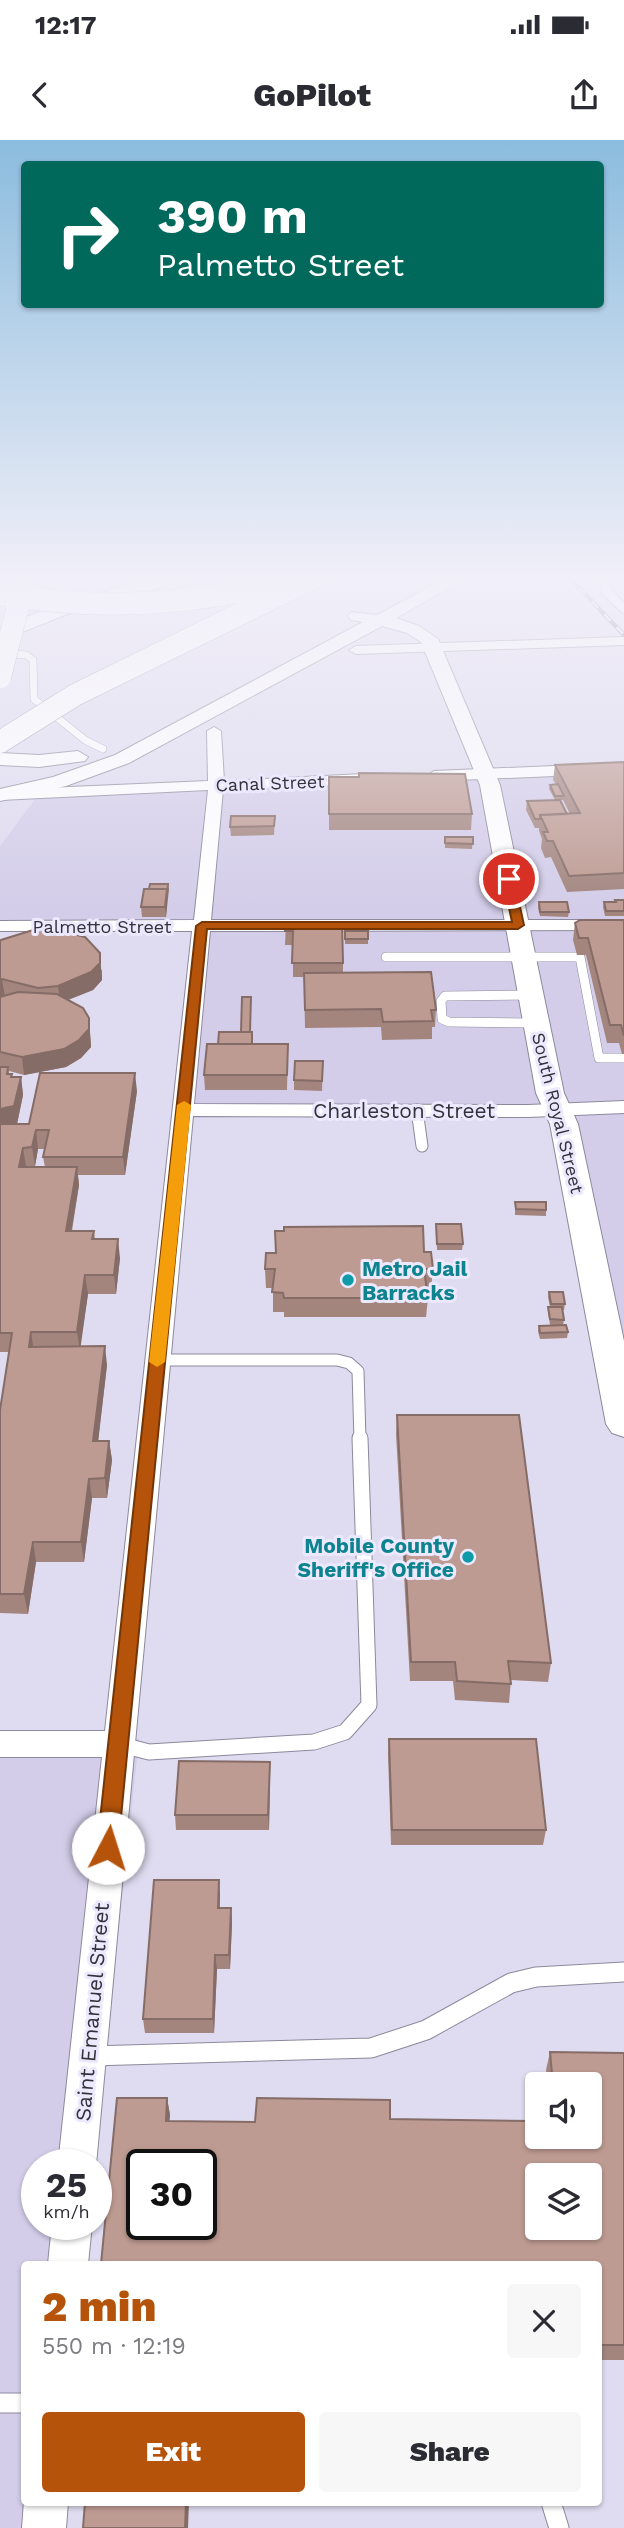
<!DOCTYPE html>
<html lang="en">
<head>
<meta charset="utf-8">
<style>
	:root { --surface:#fff; --page:#f7f7f7; --text:#2b2b33; --muted:#7c7c81; --accent:#b45309 }
	body { margin:0; font-family:"Work Sans",sans-serif; background:var(--page); color:var(--text); height:100vh; display:flex; flex-direction:column; font-size:26px; white-space:nowrap }
	* { box-sizing:border-box; margin:0 }
	p { font-size:23px; color:var(--muted) }
	.icon { flex:none; width:38px; height:38px; fill:none; stroke:currentColor; stroke-width:2; stroke-linecap:round; stroke-linejoin:round }
	.map { position:relative; flex:1; overflow:hidden }
	.sheet { position:absolute; left:21px; top:2121px; width:581px; height:245px; display:flex; flex-direction:column; background:var(--surface); border-radius:7px; box-shadow:0 2px 5px #0004 }
	.sheet>* { flex:none }
	.guide { position:absolute; left:21px; top:21px; width:583px; height:147px; border-radius:7px; box-shadow:0 2px 5px #0004; background:#00695c; color:#fff; overflow:hidden }
	.buttons { position:absolute; left:525px; top:1932px; display:grid; gap:14px }
	.buttons a { display:grid; place-items:center; width:77px; height:77px; border-radius:7px; background:var(--surface); box-shadow:0 2px 5px #0004; font-size:35px }
	.speed { position:absolute; left:21px; top:2009px; display:flex; gap:14px; font-size:35px; font-weight:700; text-align:center }
	.speed>* { display:grid; place-content:center; width:91px; height:91px; border-radius:50%; background:var(--surface); box-shadow:0 2px 5px #0004; line-height:1 }
	.speed small { font-size:18px; font-weight:400 }
	.speed .limit { border:4px solid #111; border-radius:10px; background:#fff; color:#111 }
	.pin { position:absolute; display:grid; place-items:center; width:60px; height:60px; color:#fff; margin:-30px; border:4px solid #fff; border-radius:50%; box-shadow:0 2px 7px #0007 }
	.me { position:absolute; width:77px; margin:-38px; rotate:5deg; stroke-linejoin:round; filter:drop-shadow(0 0 5px #0008) }
	.turn { display:flex; align-items:center; gap:24px; height:147px; padding:0 21px; font-size:32px }
	.turn .icon { width:91px; height:91px; stroke-width:2.5 }
	.turn b { display:block; font-size:49px; line-height:60px }
	.round { display:grid; place-items:center; flex:none; width:74px; height:74px; border-radius:7px; background:var(--page) }
	.head { display:flex; align-items:center; justify-content:space-between; height:119px; padding:0 21px }
	h1 { font-size:42px; font-weight:800; line-height:52px; color:var(--accent) }
	.cta { display:flex; gap:14px; margin-top:auto; padding:14px 21px }
	.cta a { flex:1; height:80px; border-radius:7px; background:var(--accent); color:#fff; font-size:28px; font-weight:800; line-height:80px; text-align:center }
	.cta a+a { background:var(--page); color:var(--text) }
	.status { display:flex; justify-content:space-between; align-items:center; height:49px; padding:0 35px; background:var(--surface); direction:ltr }
	.status svg { height:19px; fill:currentColor }
	header { display:flex; justify-content:space-between; align-items:center; height:91px; padding:0 21px; background:var(--surface); font-size:32px; font-weight:800 }
	.map>svg:first-child { display:block }
</style>
</head>
<body>
<div class="status"><b>12:17</b><svg viewBox="0 0 49 12"><path d="M0 12V9h3v3zM5 12V6h3v6zM10 12V3h3v9zM15 12V0h3v12zM26 1h20v11H26zM47 4h2v5h-2z"/></svg></div>
<header><svg class="icon" aria-label="back" viewBox="0 0 24 24"><path d="M15 5l-7 7 7 7"/></svg>GoPilot<svg class="icon" aria-label="share" viewBox="0 0 24 24"><path d="M12 15V3M7 8l5-5 5 5M5 13v7h14v-7"/></svg></header>
<div class="map">
<svg width="624" height="2388" viewBox="0 0 624 2388">
	<rect width="100%" height="100%" fill="#dfdbf0"/>
	<!-- built -->
	<path fill="#d3cde9" d="M624,628V1283L557,968L184,970L201,786H0V706L38,655Z
		M0,1599H139L94,2025H37V2084H87L83,2124H24V2362L55,2388H0Z"/>
	<g fill="none" stroke-linecap="round" stroke-linejoin="round">
		<!-- lane-far4 casing -->
		<g stroke="#8d899c" stroke-width="8">
			<path id="lane-far4" d="M2,513L26,515L33,520L34,559L85,600L103,609"/>
		</g>
		<!-- lane-far3 casing -->
		<g stroke="#8d899c" stroke-width="10">
			<path id="lane-far3" d="M386,817H580L599,918H624
				M532,855L445,856L441,861L442,879L449,882L537,883"/>
		</g>
		<!-- lane-far2 casing -->
		<g stroke="#8d899c" stroke-width="13">
			<path id="lane-far2" d="M417,970L422,1006
				M157,1220H337L349,1223L358,1231L360,1300"/>
		</g>
		<!-- lane-far1 casing -->
		<g stroke="#8d899c" stroke-width="17">
			<path id="lane-far1" d="M118,1604L149,1612L314,1602L345,1592L369,1565L360,1298"/>
		</g>
		<!-- lane casing -->
		<g stroke="#8d899c" stroke-width="21">
			<path id="lane" d="M91,1916L371,1908L426,1890L511,1843L536,1837L624,1832
				M0,2263H24
				M551,2362L559,2388"/>
		</g>
		<!-- street casing -->
		<g stroke="#8d899c" stroke-width="2">
			<path id="street" d="M596,435H608L612,450L624,463V474L602,454Z
				M624,497V505L356,514L349,510L356,506Z
				M214,587L221,591L224,641L363,634L371,639L363,644L223,650L211,780H624V790L210,791L194,964L528,965L624,961V973L528,977L193,976L96,2025H58L102,1617H0V1591H105L192,791H0V781L194,780L208,650L0,660V650L208,641L207,591Z
				M624,623V633L434,641L426,636L434,631Z
				M52,2084H92L88,2124H48Z
				M24,2361L68,2362L66,2388H22Z"/>
		</g>
		<!-- secondary casing -->
		<g stroke="#8d899c" stroke-width="2">
			<path id="secondary" d="M452,435H472L396,478L419,486L438,499L500,645L564,953L578,984L624,1201V1297L612,1293L606,1284L550,984L536,953L480,645L421,502L407,493L382,486L129,623L66,646L0,661V649L53,637L115,615L363,482L351,480L348,476L351,472L377,475Z
				M78,611L88,617L85,621L39,627L0,625V613L39,615Z"/>
		</g>
		<!-- highway casing -->
		<g stroke="#8d899c" stroke-width="2">
			<path id="highway" d="M163,435H191L189,439L65,475L0,501V488L51,467Z"/>
		</g>
		<!-- lane-far4 -->
		<use href="#lane-far4" stroke="#fff" stroke-width="7"/>
		<!-- lane-far3 -->
		<use href="#lane-far3" stroke="#fff" stroke-width="9"/>
		<!-- lane-far2 -->
		<use href="#lane-far2" stroke="#fff" stroke-width="11"/>
		<!-- lane-far1 -->
		<use href="#lane-far1" stroke="#fff" stroke-width="15"/>
		<!-- lane -->
		<use href="#lane" stroke="#fff" stroke-width="19"/>
		<!-- street -->
		<use href="#street" fill="#fff" fill-rule="evenodd"/>
		<!-- secondary -->
		<use href="#secondary" fill="#fff" fill-rule="evenodd"/>
		<!-- highway -->
		<use href="#highway" fill="#fff" fill-rule="evenodd"/>
		<!-- rail casing -->
		<g stroke="#6f6c79" stroke-width="4.5">
			<path id="rail" d="M567,435L624,495"/>
		</g>
		<!-- rail -->
		<use href="#rail" stroke="#ece8fd" stroke-width="2.5" stroke-dasharray="9" stroke-linecap="butt"/>
		<!-- highway-bridge casing -->
		<g stroke="#8d899c" stroke-width="23" stroke-linecap="butt">
			<path id="highway-bridge" d="M0,454C89,469 174,467 262,447
				M0,537L26,435
				M0,602L75,555L319,435"/>
		</g>
		<!-- highway-bridge -->
		<use href="#highway-bridge" stroke="#fff" stroke-width="22"/>
	</g>
	<!-- wall -->
	<path fill="#a3857e" fill-rule="evenodd" d="M624,622V749L567,752L551,717L545,718L541,708L542,699L539,691V688H535L526,670L527,661L555,660L549,649L550,645L556,644L553,640L555,625ZM560,660H563L570,674H567Z
		M329,637L472,674L471,690H329Z
		M275,676L274,695L231,696L230,687Z
		M445,697H473L472,709L445,708Z
		M168,744L166,777H142L141,767L149,749Z
		M615,760H624V776H605L603,767L604,762H615Z
		M539,762L569,772L568,777L540,776L538,767Z
		M624,780V914H622L619,903H607L586,815H577L573,800L575,783Z
		M286,782L343,823V833L436,870L435,887H432V899L382,900L381,887L305,888L304,837H293V805H285Z
		M345,791H368V804H345Z
		M0,801L102,830V840L93,850L68,860L89,878L91,907L81,918L66,927L24,935L9,931V934H12L13,937H21L23,955L17,984H29L137,951L125,1035H78L79,1045L72,1091H94L95,1099L120,1118L116,1154H88L80,1206L107,1225L98,1301H109L112,1320L107,1358H92L84,1422H36L28,1474L0,1473V1270L9,1212H0ZM38,1009H45L43,1017L45,1027H25L35,1026Z
		M250,892L253,904H288L287,950H205L204,935L218,904Z
		M323,921L322,951L294,950V940Z
		M515,1062L546,1070V1076L515,1075Z
		M436,1084L463,1104L462,1110H437Z
		M424,1112L433,1129L431,1148H427L428,1158L426,1177H284V1172H273V1148H266L265,1129Z
		M549,1152L565,1164L564,1170H562L564,1180L563,1185L568,1192L567,1198L540,1199L538,1191L539,1186L550,1185L548,1173V1167H550L548,1157Z
		M397,1275L551,1523L548,1542L511,1540L509,1563L455,1560L453,1541H410L396,1294Z
		M389,1599L546,1690L543,1705H391L388,1614Z
		M270,1637L269,1690H176L175,1675Z
		M219,1740L220,1768H231L232,1783L230,1829H217L214,1893H145L143,1879Z
		M550,1912L624,1913V2220H598V2124H101L167,1958L170,1975L169,1981L255,1982L390,1979L527,1981L526,1963L529,1946L537,1997L590,1944H548L546,1930Z"/>
	<!-- shaded-wall -->
	<path fill="#856c66" d="M168,744L169,749L166,777L165,767Z
		M100,813L102,840L93,850L60,863L58,846Z
		M2,839L5,857L0,859V840Z
		M89,878L91,907L81,918L66,927L24,935L22,917Z
		M135,933L137,951L125,1035L123,1017Z
		M21,937L23,955L17,984L0,988V969Z
		M36,990L38,1009L35,1026L32,1007Z
		M23,1008L26,1026L22,1045L19,1027Z
		M77,1027L79,1045L68,1110L66,1091Z
		M118,1099L120,1118L116,1154L114,1135Z
		M85,1135L88,1154L80,1211L77,1192Z
		M31,1192L34,1212L29,1207Z
		M105,1206L107,1225L96,1320L93,1301Z
		M109,1301L112,1320L107,1358L105,1338Z
		M89,1339L92,1358L84,1422L81,1402Z
		M33,1402L36,1422L28,1474L24,1454Z
		M270,1622V1637L269,1690L268,1675Z
		M219,1740L220,1755L219,1783L218,1768Z
		M231,1768L232,1783L230,1829L229,1815Z
		M215,1815L217,1829L214,1893L213,1879Z
		M167,1958L170,1975L168,1998L166,1981Z
		M186,2362H189L188,2388H185Z"/>
	<!-- building -->
	<path fill="#be9b92" stroke="#856c66" stroke-width="2" fill-rule="evenodd" d="M624,622V733L569,736L553,701H547L543,692H548L540,675L580,673L555,625Z
		M359,633L465,634L472,674H329V637H359Z
		M558,644L564,656H555L550,645Z
		M560,660L567,674L540,675V679H535L527,661Z
		M231,676H275L274,686L230,687Z
		M445,697H473V704L445,703Z
		M150,744H168L167,753V749H149Z
		M144,749H167L165,767H141Z
		M615,760H624V771H606L604,762H616Z
		M539,762H567L569,772H540Z
		M580,780H624V896L621,885H610L588,798H579L575,783Z
		M286,782H342L343,823H292L293,791H285Z
		M53,789L85,797L100,813V823L91,832L58,846L38,848L2,839L0,840V801L1,800L33,790Z
		M345,791H368V799H345Z
		M431,832L436,870H431L433,881L383,882L381,869L305,870L304,833Z
		M18,852L57,854L83,868L89,878V889L79,900L64,909L22,917L0,912V857Z
		M242,857H251L250,892H241Z
		M219,892H252V904H218Z
		M207,904H288L287,935H204Z
		M295,921H323L322,941L294,940Z
		M0,927H8L7,934H12L11,937H21L14,966L0,969Z
		M40,933H135L123,1017H43L49,990H36L32,1007L23,1008L19,1027H77L66,1091H94L92,1099H118L114,1135H85L77,1192H31L29,1207L105,1206L93,1301H109L105,1338L89,1339L81,1402H33L24,1454H0V1270L12,1193H0V984H29Z
		M515,1062H546V1070L516,1069Z
		M436,1084H461L463,1104H437Z
		M423,1086L424,1112H431L433,1129H424L428,1158H284L283,1153L272,1152L275,1129H265L266,1113H276L275,1091H284V1087Z
		M549,1152H563L565,1164H551Z
		M548,1167H562L564,1180L550,1179Z
		M566,1185L568,1192L540,1193L539,1186Z
		M397,1275H519L551,1523L508,1521L511,1544L457,1541L455,1522H411Z
		M389,1599H536L546,1690H392Z
		M179,1621L270,1622L268,1675H175Z
		M154,1740H219L218,1768H231L229,1815H215L213,1879H143Z
		M550,1912L624,1913V2205H598V2124H101L117,1958H167L166,1981L255,1982L257,1958L390,1960V1979L532,1981L529,1946H537V1997H590V1944H553ZM142,2025H201V2084H142ZM537,2035H590V2088H537Z
		M85,2362H186L185,2388H83Z"/>
	<!-- sky -->
	<linearGradient id="sky" x2="0" y2="1"><stop stop-color="#8bbcde"/><stop offset="0.57" stop-color="#f1eff8"/><stop offset="1" stop-color="#f1eff8" stop-opacity="0"/></linearGradient>
	<rect width="624" height="769" fill="url(#sky)"/>
	<!-- route -->
	<path fill="#b45309" stroke="#753606" stroke-width="2" d="M509,735L514,739L524,785L518,789H207L118,1708L115,1715L108,1718L100,1715L97,1708L196,786L202,782H512L503,739Z"/>
	<!-- slow -->
	<path fill="#f59e0b" d="M184,961L191,965L165,1222L157,1227L149,1222L177,965Z"/>
	<!-- markers -->
	<g fill="#0f9aa8" stroke="#ece8fd" stroke-width="2.5">
		<circle cx="348" cy="1140" r="7"/>
		<circle cx="468" cy="1417" r="7"/>
	</g>
	<g text-anchor="middle" dominant-baseline="central" stroke-width="6" stroke-linejoin="round" paint-order="stroke">
		<!-- far-street labels -->
		<g font-size="18" fill="#333139" stroke="#ece8fd">
			<text transform="translate(270 643) rotate(-2)">Canal Street</text>
			<text x="102" y="786">Palmetto Street</text>
			<text transform="translate(558 973) rotate(76)">South Royal Street</text>
		</g>
		<!-- street labels -->
		<g font-size="21" fill="#333139" stroke="#ece8fd">
			<text x="404" y="970">Charleston Street</text>
			<text transform="translate(92 1872) rotate(-85)">Saint Emanuel Street</text>
		</g>
		<!-- culture labels -->
		<g font-size="21" font-weight="bold" fill="#0d838f" stroke="#ece8fd" text-anchor="start">
			<text x="362" y="1128">Metro Jail<tspan x="362" dy="24">Barracks</tspan></text>
			<text x="454" y="1405" text-anchor="end">Mobile County<tspan x="454" dy="24">Sheriff's Office</tspan></text>
		</g>
	</g>
</svg>
<div class="buttons">
<a><svg class="icon" aria-label="sound" viewBox="0 0 24 24"><path d="M4 9h4l5-4v14l-5-4H4zM17 9q2 3 0 6"/></svg></a>
<a><svg class="icon" aria-label="layers" viewBox="0 0 24 24"><path d="M12 4l9 5-9 5-9-5zM3 14l9 5 9-5"/></svg></a>
</div>
<div class="speed"><div>25<small>km/h</small></div><div class="limit">30</div></div>
<div class="pin" style="left:509px;top:739px;background:#d93025"><svg class="icon" aria-label="arrive" viewBox="0 0 24 24"><path d="M6 21V4h12l-3 4 3 4H6"/></svg></div>
<svg class="me" style="left:108px;top:1708px" viewBox="-20 -20 40 40"><circle r="19" fill="#fff"/><path d="M0-13L10 11 0 6-10 11z" fill="#b45309"/></svg>
<div class="guide">
<div class="turn"><svg class="icon" aria-label="right" viewBox="0 0 24 24"><path d="M7 20v-9h11M14 6l5 5-5 5"/></svg><div><b>390 m</b>Palmetto Street</div></div>
</div>
<section class="sheet">
<div class="head"><div><h1>2 min</h1><p>550 m · 12:19</p></div><a class="round"><svg class="icon" aria-label="close" viewBox="0 0 24 24"><path d="M6 6l12 12M18 6L6 18"/></svg></a></div>
<div class="cta"><a>Exit</a><a>Share</a></div>
</section>
</div>
</body>
</html>
